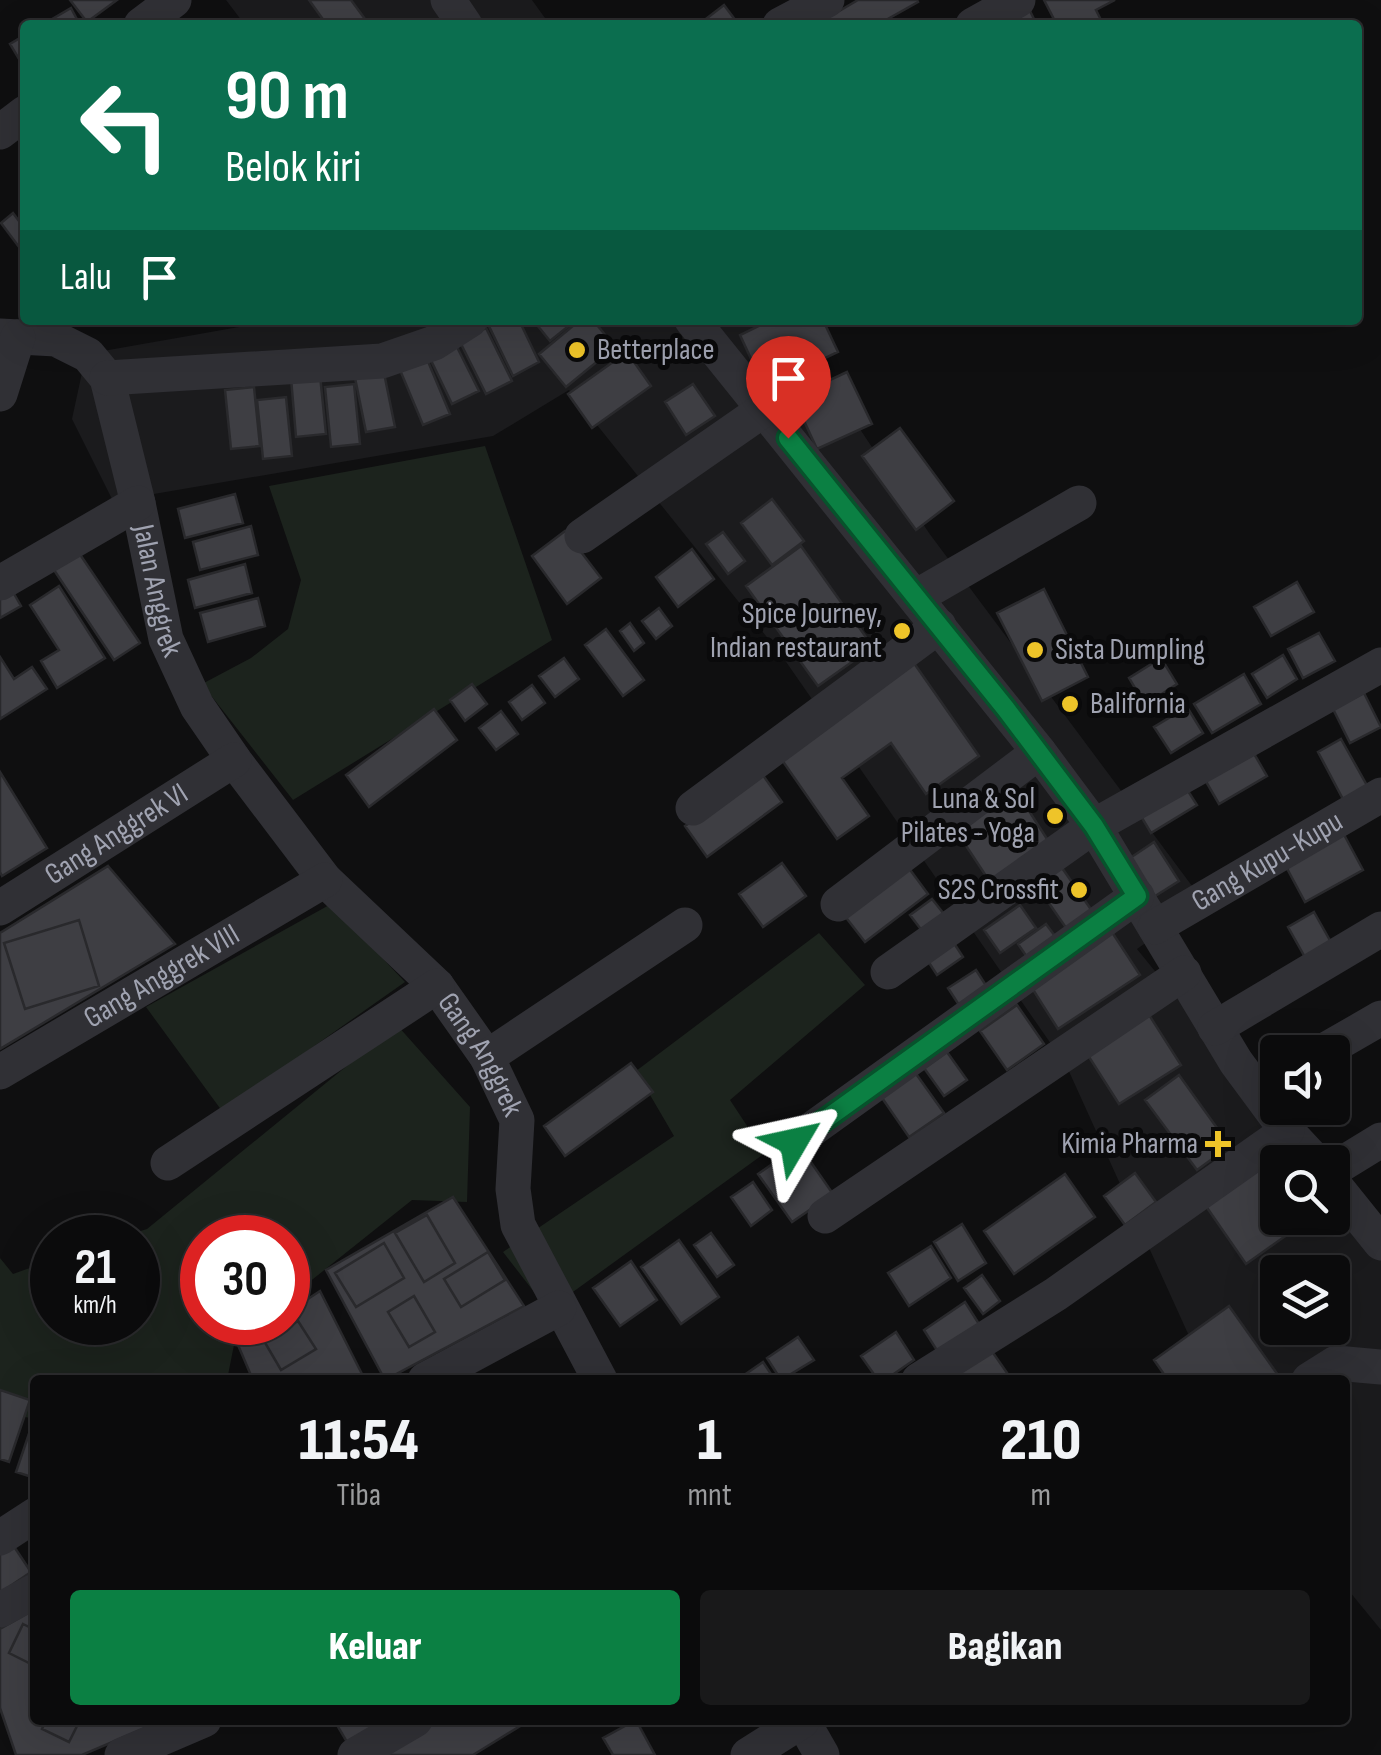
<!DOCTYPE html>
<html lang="id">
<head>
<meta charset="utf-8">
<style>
	:root { --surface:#0b0b0c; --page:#19191a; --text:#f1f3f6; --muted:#9a9b9d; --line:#2b2b2d; --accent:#0b8043 }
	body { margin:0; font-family:"Sofia Sans Condensed",sans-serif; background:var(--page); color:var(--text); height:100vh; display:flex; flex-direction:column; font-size:38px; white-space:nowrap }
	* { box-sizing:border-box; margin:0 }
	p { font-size:32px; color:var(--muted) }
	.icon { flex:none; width:55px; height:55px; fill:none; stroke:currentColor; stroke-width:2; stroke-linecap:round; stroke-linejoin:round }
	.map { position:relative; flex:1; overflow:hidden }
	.drawer { position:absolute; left:30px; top:1375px; width:1320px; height:350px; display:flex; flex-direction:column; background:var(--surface); border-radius:10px; box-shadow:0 10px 40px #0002,0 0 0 2px var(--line) }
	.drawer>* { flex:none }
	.hud { position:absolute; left:20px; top:20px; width:1342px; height:305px; border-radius:10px; box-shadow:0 10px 40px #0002,0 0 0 2px var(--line); background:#0b6e4f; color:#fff; overflow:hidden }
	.tools { position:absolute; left:1260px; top:1035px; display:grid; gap:20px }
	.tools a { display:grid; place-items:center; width:90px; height:90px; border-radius:10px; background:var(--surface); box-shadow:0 10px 40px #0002,0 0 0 2px var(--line); font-size:50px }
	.speed { position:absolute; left:30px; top:1215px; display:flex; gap:20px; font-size:50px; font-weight:700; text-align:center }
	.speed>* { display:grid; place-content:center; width:130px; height:130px; border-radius:50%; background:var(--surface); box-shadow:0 10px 40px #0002,0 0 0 2px var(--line); line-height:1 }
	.speed small { font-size:25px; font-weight:400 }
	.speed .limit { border:15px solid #d22; background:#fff; color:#111 }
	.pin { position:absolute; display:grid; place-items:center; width:85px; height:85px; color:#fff; margin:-102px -42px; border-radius:50% 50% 50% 0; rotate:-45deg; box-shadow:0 0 10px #0007 }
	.pin .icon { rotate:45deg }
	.me { position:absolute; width:110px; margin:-55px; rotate:54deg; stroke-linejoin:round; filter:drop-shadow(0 0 8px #0008) }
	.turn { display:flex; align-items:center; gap:35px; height:210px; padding:0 40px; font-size:45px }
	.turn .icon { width:130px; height:130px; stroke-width:2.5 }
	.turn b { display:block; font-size:70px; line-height:85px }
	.then { display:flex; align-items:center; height:95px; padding:0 40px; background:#0003; gap:20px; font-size:38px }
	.eta { display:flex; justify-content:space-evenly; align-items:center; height:170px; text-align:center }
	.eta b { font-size:60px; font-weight:800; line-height:70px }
	.button { display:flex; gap:20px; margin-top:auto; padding:20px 40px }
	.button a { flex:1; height:115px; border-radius:10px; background:var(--accent); color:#fff; font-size:40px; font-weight:800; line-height:115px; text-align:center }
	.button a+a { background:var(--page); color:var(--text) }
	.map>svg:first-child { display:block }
</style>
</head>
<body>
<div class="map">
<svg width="1381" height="1755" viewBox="0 0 1381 1755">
	<rect width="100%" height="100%" fill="#0f0f10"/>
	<!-- built -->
	<path fill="#1b1b1d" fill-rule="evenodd" d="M226,0H532L550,25H245Z
		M278,320H797L832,387L929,533L1204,902L1137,949L1310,1162H1278V1218H1332L1333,1191L1381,1250V1630L1345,1586V1380H1209L1067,1067L782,656L569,390L493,436L113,501L72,419L86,354ZM1278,1272H1332V1328H1278Z"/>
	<!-- green -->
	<path fill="#1c231d" d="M485,446L552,640L293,800L202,684L251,658L288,629L301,580L269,486Z
		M331,904L405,982L222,1111L146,1007Z
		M819,933L865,985L730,1100L765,1153L548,1310L503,1252L674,1136L636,1071Z
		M397,1025L470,1107L467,1202L412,1200L288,1299V1238H202V1322L257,1323L235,1340L227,1380H35V1419L0,1412V1258L13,1274L52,1260V1322H138V1238L121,1237L147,1229Z"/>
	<!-- building -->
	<path fill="#3e3e43" stroke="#29292c" stroke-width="2.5" d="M70,0H117L87,22Z
		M309,0H351L365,19L357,25H327Z
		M858,0H917L918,2L877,25H833L829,17Z
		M1044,0H1115L1096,10L1101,20L1092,25H1057Z
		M724,5L739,25H698Z
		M71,8L80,25H42Z
		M1029,9L1037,25H998Z
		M25,35V69L10,44Z
		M13,213L25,229V242L19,247L1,223Z
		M491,320H519L539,362L513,376L487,322Z
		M533,320H576L550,341Z
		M580,320H593L615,347L566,387L539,354Z
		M771,320H823L838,352L764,387L740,335Z
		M486,328L512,381L486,394L459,340Z
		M452,337L479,391L452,404L426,350Z
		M627,352L651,386L592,428L568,394Z
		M427,359L450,414L423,425L400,370Z
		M383,368L395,427L366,432L354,373Z
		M847,372L872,424L817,449L793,397Z
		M320,375L326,434L296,437L291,378Z
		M354,384L360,444L331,447L325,387Z
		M693,384L715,416L686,435L665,402Z
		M254,387L260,446L231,449L225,390Z
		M286,397L292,456L263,459L257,400Z
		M900,428L954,501L916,530L862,456Z
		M235,494L243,523L185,538L178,509Z
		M772,499L804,541L772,565L741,523Z
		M251,526L258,555L200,570L193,542Z
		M565,531L601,578L567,604L532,556Z
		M723,532L745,561L728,574L706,544Z
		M801,546L873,647L818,686L746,586Z
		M75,547L140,643L114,660L50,564Z
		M692,549L714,579L678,607L656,577Z
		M245,564L252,593L195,608L188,580Z
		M1297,582L1314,612L1271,636L1254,607Z
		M9,585L21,606L0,618V590Z
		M59,586L105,658L57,688L41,661L59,650L30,605Z
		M1044,589L1088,677L1042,701L997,613Z
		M258,598L265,626L208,642L200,613Z
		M659,608L672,626L656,639L642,621Z
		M630,623L644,643L634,651L620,631Z
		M606,629L644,680L623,696L585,645Z
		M1319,633L1335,661L1303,678L1288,649Z
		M1283,655L1297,679L1267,698L1252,674Z
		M909,656L979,756L926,794L891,743L842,778L869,816L837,839L775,750Z
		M0,657L14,679L32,667L47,689L0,719Z
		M564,658L579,679L555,697L539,676Z
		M1161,658L1177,684L1145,705L1129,678Z
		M1244,674L1261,704L1212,733L1194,704Z
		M472,684L487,704L465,721L450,700Z
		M532,685L545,703L522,720L509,702Z
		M1364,693L1381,727L1350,743L1333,709Z
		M1187,707L1203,733L1171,753L1154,727Z
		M434,709L457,740L369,807L346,775Z
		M501,711L518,734L496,750L479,728Z
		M1341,739L1369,789L1345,803L1318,752Z
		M1249,745L1267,776L1219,804L1201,773Z
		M760,771L782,802L707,857L685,826Z
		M0,772L47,848L2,876L0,872Z
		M1181,780L1197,805L1151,833L1136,808Z
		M1011,783L1049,842L990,882L951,823Z
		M1341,829L1363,870L1305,902L1283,861Z
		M1154,842L1179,881L1152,898L1127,860Z
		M782,863L806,896L763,927L739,894Z
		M1060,865L1097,918L1071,935L1035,883Z
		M108,866L175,944L0,1049V933Z
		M908,867L928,894L865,942L844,915Z
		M932,899L948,919L926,936L910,915Z
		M1020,905L1036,928L1000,953L984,930Z
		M1314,912L1332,944L1306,959L1288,927Z
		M79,920L99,986L25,1009L4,943Z
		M1106,923L1140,975L1058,1029L1025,977Z
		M1046,924L1058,940L1029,960L1018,944Z
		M950,937L963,957L937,975L924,955Z
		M976,970L987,987L959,1005L948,988Z
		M1017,1005L1044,1044L1007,1070L980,1031Z
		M1144,1007L1181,1065L1119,1104L1082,1046Z
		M947,1052L967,1080L944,1096L924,1068Z
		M631,1063L653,1092L565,1156L544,1126Z
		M914,1071L944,1113L909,1137L880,1095Z
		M1179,1075L1230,1146L1197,1170L1145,1100Z
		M799,1145L833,1194L792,1222L758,1174Z
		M1252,1162L1278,1198V1218H1291L1298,1227L1246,1264L1201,1199Z
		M1135,1173L1156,1202L1125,1225L1104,1196Z
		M1065,1174L1095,1217L1014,1274L984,1231Z
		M753,1182L772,1210L751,1226L731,1197Z
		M453,1197L524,1306L385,1380L326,1270Z
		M427,1215L455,1263L424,1282L395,1233Z
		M962,1224L986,1263L958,1281L934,1242Z
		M711,1233L734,1265L717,1277L694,1245Z
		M679,1240L719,1297L681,1324L641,1267Z
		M384,1243L404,1278L356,1307L335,1273Z
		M931,1246L951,1278L909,1306L888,1273Z
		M488,1252L505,1280L461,1307L444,1279Z
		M631,1261L657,1300L620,1326L593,1288Z
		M982,1275L1000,1301L983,1314L964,1288Z
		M320,1291L365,1380H253L238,1345L272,1322H288V1312Z
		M414,1296L435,1332L409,1347L388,1312Z
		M965,1302L979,1324L938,1352L924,1330Z
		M1229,1306L1278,1375L1271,1380H1168L1154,1360Z
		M298,1321L316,1349L281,1370L264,1341Z
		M896,1332L914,1360L885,1380H878L861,1356Z
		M798,1337L814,1360L781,1380L767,1358Z
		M989,1347L1012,1380H942Z
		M763,1362L775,1380H737Z
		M0,1390L30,1400L9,1462L0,1459Z
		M35,1416V1478L16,1472Z
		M13,1545L31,1572L0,1593V1553Z
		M35,1609V1720H154L155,1724L82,1755H16L0,1708V1629Z
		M23,1624L35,1630V1666L9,1653Z
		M46,1720H80L69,1742L42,1729Z
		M334,1720H392L354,1754Z
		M428,1720H530L473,1755H368Z
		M636,1720L655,1755H613L603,1738Z"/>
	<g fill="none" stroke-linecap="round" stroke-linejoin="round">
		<!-- minor -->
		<g stroke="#303035" stroke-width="35">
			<path d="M448,0L465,25"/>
			<path d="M141,25L174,0"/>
			<path d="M780,25L827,0"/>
			<path d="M973,25L1018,0"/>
			<path d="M0,132L25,113"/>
			<path d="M692,320L1039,752L1094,826L1236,1062L1287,1131L1316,1162"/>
			<path id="s1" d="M0,336L56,339L88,355L107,378L138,503L166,639L197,706L234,760L325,880L437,986L487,1057L517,1120L513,1189L518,1225L600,1380"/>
			<path d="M107,378L382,361L434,343L470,320"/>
			<path d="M0,394L18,337"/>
			<path d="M582,536L766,408L806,374"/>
			<path d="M0,583L138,503"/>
			<path d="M916,597L1079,503"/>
			<path d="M693,808L939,626"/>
			<path d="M838,904L1039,752"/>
			<path id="s2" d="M0,908L234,760"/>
			<path id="s3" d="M1155,927L1381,795"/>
			<path d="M888,972L1094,826L1381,665"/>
			<path d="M1215,1028L1381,929"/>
			<path d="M1322,1052L1381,1018"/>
			<path d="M487,1057L685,925"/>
			<path id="s4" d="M0,1072L325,880"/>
			<path d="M794,1142L1137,896"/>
			<path d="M168,1163L437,986"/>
			<path d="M1332,1170L1381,1140"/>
			<path d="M1332,1182L1381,1243"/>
			<path d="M825,1216L1184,973"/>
			<path d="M425,1380L559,1308"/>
			<path d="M919,1380L1056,1294L1287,1131"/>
			<path d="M1309,1380L1336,1363L1381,1367"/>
			<path d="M0,1538L35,1515"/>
			<path d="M0,1610L35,1591"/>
			<path d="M802,1720L822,1755"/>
			<path d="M122,1755L204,1720"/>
			<path d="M355,1755L415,1720"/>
			<path d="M748,1755L802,1721"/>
		</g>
	</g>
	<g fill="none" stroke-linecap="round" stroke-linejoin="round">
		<!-- route casing -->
		<g stroke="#07532c" stroke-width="25">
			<path id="route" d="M788,438L1006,709L1094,826L1137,896L794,1142"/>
		</g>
		<!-- route -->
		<use href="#route" stroke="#0b8043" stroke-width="18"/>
	</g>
	<!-- markers -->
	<g fill="#eec429" stroke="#0a0a0b" stroke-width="4">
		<circle cx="577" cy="350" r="10"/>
		<circle cx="902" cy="631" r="10"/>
		<circle cx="1035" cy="650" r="10"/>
		<circle cx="1070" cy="704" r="10"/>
		<circle cx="1055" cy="816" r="10"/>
		<circle cx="1079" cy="890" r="10"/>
		<path d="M1213 1129h10v10h10v10h-10v10h-10v-10h-10v-10h10z"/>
	</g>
	<g text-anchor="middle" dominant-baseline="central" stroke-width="10" stroke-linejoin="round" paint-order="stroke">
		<!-- poi labels -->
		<g font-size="30" fill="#a0a3b1" stroke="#0a0a0b" text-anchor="end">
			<text x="597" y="350" text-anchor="start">Betterplace</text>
			<text x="882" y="614">Spice Journey,<tspan x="882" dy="34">Indian restaurant</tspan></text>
			<text x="1055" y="650" text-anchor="start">Sista Dumpling</text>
			<text x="1090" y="704" text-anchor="start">Balifornia</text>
			<text x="1035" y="799">Luna &amp; Sol<tspan x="1035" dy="34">Pilates - Yoga</tspan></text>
			<text x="1059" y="890">S2S Crossfit</text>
			<text x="1198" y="1144">Kimia Pharma</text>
		</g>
		<!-- street labels -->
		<g font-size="30" fill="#a0a3b1" stroke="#0a0a0b">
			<text stroke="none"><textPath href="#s1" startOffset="340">Jalan Anggrek</textPath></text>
			<text stroke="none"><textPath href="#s2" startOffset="138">Gang Anggrek VI</textPath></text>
			<text stroke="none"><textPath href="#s3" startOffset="130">Gang Kupu-Kupu</textPath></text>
			<text stroke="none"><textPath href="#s4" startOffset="188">Gang Anggrek VIII</textPath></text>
			<text stroke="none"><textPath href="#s1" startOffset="915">Gang Anggrek</textPath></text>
		</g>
	</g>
</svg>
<div class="tools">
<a><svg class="icon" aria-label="sound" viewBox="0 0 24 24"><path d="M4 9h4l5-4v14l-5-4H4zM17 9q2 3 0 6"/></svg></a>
<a><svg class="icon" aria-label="search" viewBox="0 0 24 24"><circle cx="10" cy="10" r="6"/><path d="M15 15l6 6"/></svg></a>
<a><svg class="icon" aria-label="layers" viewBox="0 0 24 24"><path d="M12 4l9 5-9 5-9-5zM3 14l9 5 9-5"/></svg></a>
</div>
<div class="speed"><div>21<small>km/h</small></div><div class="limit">30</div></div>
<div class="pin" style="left:788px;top:438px;background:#d93025"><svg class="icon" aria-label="arrive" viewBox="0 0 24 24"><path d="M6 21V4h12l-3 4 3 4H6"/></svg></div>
<svg class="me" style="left:794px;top:1142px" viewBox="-20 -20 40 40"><path d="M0-17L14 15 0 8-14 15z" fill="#0b8043" stroke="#fff" stroke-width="4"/></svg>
<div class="hud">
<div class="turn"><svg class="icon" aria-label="left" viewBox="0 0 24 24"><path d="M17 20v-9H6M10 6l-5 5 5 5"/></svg><div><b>90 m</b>Belok kiri</div></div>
<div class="then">Lalu<svg class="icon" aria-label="arrive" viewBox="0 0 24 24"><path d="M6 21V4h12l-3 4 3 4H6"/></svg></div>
</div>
<section class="drawer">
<div class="eta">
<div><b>11:54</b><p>Tiba</p></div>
<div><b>1</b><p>mnt</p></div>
<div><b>210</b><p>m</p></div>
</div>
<div class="button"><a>Keluar</a><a>Bagikan</a></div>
</section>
</div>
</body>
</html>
